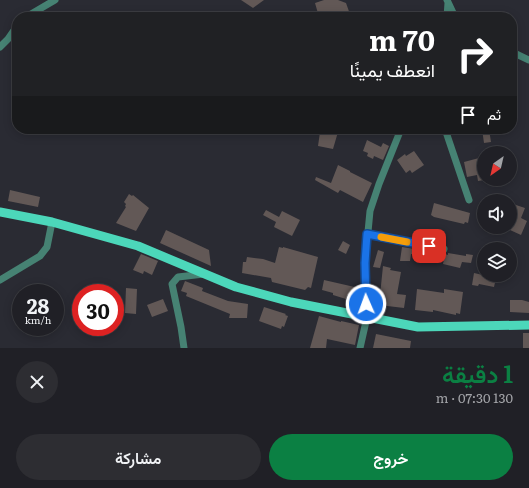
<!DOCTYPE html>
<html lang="ar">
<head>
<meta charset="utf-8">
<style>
	:root { --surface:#202026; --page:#2d2d32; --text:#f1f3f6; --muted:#a2a3a7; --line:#3d3e43; --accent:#0b8043 }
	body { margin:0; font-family:Literata,Vazirmatn,serif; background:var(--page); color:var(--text); direction:rtl; height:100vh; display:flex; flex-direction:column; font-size:15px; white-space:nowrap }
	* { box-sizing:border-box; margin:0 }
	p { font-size:13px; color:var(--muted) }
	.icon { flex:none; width:22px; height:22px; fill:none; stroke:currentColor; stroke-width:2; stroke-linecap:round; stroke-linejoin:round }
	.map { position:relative; height:348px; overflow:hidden; direction:ltr }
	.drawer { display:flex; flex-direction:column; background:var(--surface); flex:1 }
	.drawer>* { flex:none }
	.guide { position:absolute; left:12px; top:12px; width:505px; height:122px; border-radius:16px; box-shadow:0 2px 10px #0003,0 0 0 1px var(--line); direction:rtl; background:#202124; color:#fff; overflow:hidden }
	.needle { width:26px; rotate:214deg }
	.tools { position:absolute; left:477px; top:146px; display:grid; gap:8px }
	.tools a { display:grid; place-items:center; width:40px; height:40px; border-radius:50%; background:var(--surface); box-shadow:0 2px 10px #0003,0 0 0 1px var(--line); font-size:20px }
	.speed { position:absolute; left:12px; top:284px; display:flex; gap:8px; font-size:20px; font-weight:700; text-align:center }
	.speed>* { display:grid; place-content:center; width:52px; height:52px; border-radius:50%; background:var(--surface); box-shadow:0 2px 10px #0003,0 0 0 1px var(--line); line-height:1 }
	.speed small { font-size:10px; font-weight:400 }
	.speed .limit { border:6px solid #d22; background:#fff; color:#111 }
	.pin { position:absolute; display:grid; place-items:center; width:34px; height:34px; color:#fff; margin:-17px; border-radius:8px; box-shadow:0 2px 6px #0006 }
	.me { position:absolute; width:44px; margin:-22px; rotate:358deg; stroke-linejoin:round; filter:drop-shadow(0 0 3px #0008) }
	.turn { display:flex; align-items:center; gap:14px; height:84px; padding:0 16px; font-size:18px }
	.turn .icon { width:52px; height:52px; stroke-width:2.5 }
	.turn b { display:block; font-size:28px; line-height:34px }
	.then { display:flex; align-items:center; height:38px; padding:0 16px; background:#0003; gap:8px; font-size:15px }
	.round { display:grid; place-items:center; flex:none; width:42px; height:42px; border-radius:21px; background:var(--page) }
	.overview { display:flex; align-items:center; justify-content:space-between; height:68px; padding:0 16px }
	h1 { font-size:24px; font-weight:600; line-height:30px; color:var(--accent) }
	.primary-button { display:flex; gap:8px; margin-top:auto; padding:8px 16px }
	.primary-button a { flex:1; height:46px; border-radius:24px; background:var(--accent); color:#fff; font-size:16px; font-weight:600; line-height:46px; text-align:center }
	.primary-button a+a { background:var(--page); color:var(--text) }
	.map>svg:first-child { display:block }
</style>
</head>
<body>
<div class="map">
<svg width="529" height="348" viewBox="0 0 529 348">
	<rect width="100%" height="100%" fill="#2a2b33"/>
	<!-- building -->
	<path fill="#625856" d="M241,0H264L253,8Z
		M324,0H338L346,3L351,17H319L315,3Z
		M324,129L338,132L333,149L318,146L320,132Z
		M482,129H489L491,142L484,143Z
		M367,140L381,147L383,143L389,146L383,160L374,156L373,159L367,156L368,153L363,151Z
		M414,151L424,165L412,173L410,170L406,173L397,160L405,154L406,156Z
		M479,158L484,180L478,181L477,175L467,177L464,162Z
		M338,165L350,171V172L372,183L363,202L340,190L338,193L315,180L316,177L331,183Z
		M10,190L40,197L38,207L8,201Z
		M129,194L132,196L133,195L149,208L136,231L116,223L126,207L125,206L126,204L124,202Z
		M434,203L470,213L468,223L465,222L464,224L434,217L431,215Z
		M510,203L525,208L521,218L527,221L521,235L510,230Z
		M266,210L279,217L282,211L300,220L292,236L274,227L276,222L263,215Z
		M166,230L209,250L211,266L160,243Z
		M343,241L350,245L346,254L338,250Z
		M279,247L283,248V247L318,257L311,288L308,287L305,290L272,282L271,278L242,273L243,262H246L247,257L263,259L275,263Z
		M402,247L421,250L420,255L411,254L410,261H400Z
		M378,250L384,252L380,268L373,267Z
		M448,253L466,256V254L473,255L471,263L462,262L460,268L443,264L445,254L448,255Z
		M141,254L158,261L152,275L144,271L143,274L133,270Z
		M383,266L391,268L390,270L401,272L397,294L406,295L404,308L379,305Z
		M474,273L496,278L494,287L479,284L478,286L472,285Z
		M324,280L359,288L357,298L347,295L346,299L333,295V293L322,290Z
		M185,281L203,288L202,291L228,301L248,304L247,318H229L230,314L186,296L187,293L181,291Z
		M126,288L137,289L136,314L125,313Z
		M417,289L444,293V289L463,292L460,314L456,313V315L433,310V312L415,310Z
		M163,299L168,311L152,317L147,305Z
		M510,300H522L529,302V313L510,312Z
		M264,307L286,314L285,315L288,316L284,327L282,326L281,329L259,321Z
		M319,316L341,322V321L359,325L355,345L327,339L326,348H310Z
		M523,333H529V348H523Z
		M376,334L411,341L410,348H373Z"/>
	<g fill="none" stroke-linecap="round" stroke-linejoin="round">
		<!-- minor -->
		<path stroke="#468273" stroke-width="7" d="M447,0L455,17
			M26,17L55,0
			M447,17L448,3
			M0,47L8,39L17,26
			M512,52L529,60
			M445,129L469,200
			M367,234L444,249
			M0,280L40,256L47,247L52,222
			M184,348L181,327L172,284L178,277L204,274
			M360,348L367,317L365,263L370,211L379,184L401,129"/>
		<!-- major -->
		<path stroke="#4cd7ba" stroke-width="9" d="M0,212L52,222L138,246L236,287L291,302L418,327L529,325"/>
	</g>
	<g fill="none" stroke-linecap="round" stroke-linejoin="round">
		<!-- route casing -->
		<g stroke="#114b97" stroke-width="10">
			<path id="route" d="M366,304L365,263L367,234L429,246"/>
		</g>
		<!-- route -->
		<use href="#route" stroke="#1a73e8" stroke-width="7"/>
		<!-- slow -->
		<path stroke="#f59e0b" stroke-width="7" d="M381,237L407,242"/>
	</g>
</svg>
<div class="tools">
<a><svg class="needle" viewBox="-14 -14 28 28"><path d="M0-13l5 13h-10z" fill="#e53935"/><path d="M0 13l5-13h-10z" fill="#a2a3a7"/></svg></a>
<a><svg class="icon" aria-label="sound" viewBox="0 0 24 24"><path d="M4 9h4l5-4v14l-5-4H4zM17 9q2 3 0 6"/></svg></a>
<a><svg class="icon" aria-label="layers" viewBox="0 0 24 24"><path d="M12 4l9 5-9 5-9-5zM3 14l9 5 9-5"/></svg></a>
</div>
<div class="speed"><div>28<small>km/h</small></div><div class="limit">30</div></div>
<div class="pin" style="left:429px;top:246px;background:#d93025"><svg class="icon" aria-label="arrive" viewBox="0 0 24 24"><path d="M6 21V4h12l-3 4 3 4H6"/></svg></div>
<svg class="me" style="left:366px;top:304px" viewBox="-20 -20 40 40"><circle r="17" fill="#1a73e8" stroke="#fff" stroke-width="3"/><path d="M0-11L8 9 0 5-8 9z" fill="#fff"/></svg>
<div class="guide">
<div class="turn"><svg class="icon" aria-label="right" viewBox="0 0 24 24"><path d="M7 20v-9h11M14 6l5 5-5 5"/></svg><div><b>70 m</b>انعطف يمينًا</div></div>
<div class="then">ثم<svg class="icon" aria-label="arrive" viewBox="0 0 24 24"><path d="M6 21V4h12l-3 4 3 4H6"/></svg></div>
</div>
</div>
<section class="drawer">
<div class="overview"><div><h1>1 دقيقة</h1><p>130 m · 07:30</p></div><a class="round"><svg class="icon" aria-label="close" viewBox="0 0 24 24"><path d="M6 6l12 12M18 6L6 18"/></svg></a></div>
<div class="primary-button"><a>خروج</a><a>مشاركة</a></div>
</section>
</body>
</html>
